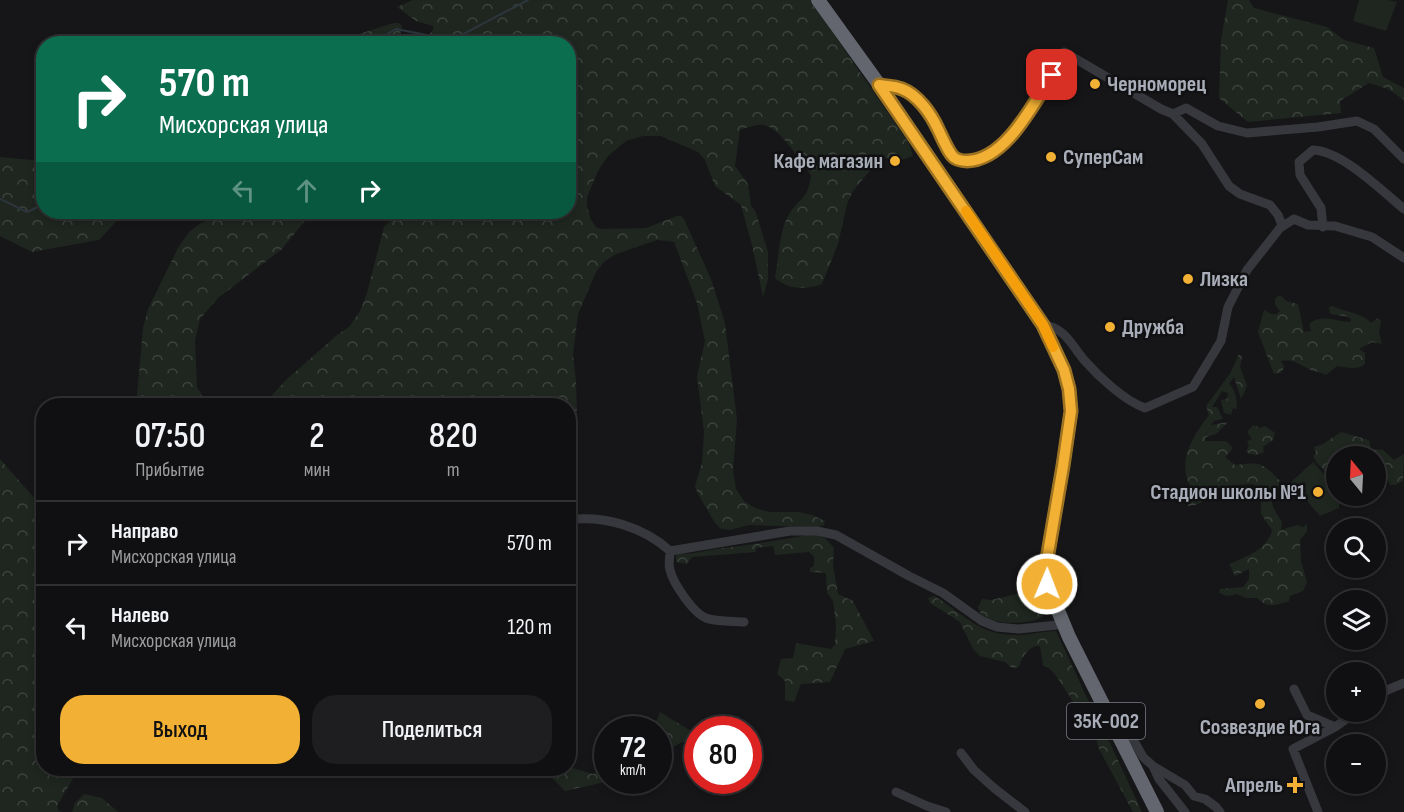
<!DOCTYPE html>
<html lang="ru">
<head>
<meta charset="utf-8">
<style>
	:root { --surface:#101012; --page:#1e1e20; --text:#f1f3f6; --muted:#9c9d9f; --line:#303032; --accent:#f2b134 }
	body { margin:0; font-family:"Sofia Sans Condensed",sans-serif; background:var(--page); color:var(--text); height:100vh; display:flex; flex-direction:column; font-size:22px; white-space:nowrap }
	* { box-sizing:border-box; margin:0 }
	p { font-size:20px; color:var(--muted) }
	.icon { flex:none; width:33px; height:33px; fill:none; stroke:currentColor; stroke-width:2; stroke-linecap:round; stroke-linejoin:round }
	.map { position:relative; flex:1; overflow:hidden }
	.sheet { position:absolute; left:36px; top:398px; width:540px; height:378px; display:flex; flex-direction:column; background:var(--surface); border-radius:24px; box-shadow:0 3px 9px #0003,0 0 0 2px var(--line) }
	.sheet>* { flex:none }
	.hud { position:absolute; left:36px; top:36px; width:540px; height:183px; border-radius:24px; box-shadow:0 3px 9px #0003,0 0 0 2px var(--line); background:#0b6e4f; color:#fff; overflow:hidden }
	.needle { width:39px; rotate:342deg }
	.controls { position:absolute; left:1326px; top:446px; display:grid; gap:12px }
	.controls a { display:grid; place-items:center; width:60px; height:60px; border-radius:50%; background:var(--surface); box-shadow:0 3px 9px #0003,0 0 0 2px var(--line); font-size:30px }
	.speed { position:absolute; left:594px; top:716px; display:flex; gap:12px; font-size:30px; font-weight:700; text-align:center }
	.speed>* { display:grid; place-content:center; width:78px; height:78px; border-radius:50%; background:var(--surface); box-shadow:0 3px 9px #0003,0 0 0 2px var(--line); line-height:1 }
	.speed small { font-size:15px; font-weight:400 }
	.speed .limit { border:9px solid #d22; background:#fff; color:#111 }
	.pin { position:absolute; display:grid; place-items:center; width:51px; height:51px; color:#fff; margin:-26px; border-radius:12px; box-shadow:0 3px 9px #0006 }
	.me { position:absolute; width:66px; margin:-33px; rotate:1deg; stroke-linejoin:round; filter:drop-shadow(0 0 4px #0008) }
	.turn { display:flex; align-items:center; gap:21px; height:126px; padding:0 24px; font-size:27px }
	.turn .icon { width:78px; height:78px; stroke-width:2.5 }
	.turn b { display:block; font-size:42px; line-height:51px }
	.lanes { display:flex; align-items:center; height:57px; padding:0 24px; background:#0003; justify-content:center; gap:30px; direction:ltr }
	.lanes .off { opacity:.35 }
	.eta { display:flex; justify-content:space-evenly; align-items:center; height:102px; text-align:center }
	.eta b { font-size:36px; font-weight:600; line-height:42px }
	.cta { display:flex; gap:12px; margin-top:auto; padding:12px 24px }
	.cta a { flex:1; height:69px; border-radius:24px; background:var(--accent); color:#111; font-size:24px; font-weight:600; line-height:69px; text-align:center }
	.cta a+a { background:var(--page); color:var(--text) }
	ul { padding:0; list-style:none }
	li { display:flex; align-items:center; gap:18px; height:84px; padding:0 24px; border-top:2px solid var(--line) }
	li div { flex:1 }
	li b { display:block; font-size:22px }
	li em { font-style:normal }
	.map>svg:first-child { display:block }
</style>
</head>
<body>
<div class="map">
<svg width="1404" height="812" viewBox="0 0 1404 812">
	<defs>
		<pattern id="forest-crowns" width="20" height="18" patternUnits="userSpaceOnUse" patternTransform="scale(1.5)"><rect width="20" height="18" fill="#1e261f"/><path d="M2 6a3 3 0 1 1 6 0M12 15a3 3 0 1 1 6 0" fill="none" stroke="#3c433d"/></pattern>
	</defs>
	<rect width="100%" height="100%" fill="#161618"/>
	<!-- forest -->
	<path fill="url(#forest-crowns)" d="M413,0H810L909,143L913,156L898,161L881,157L853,191L847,204L838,244L822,284C805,290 789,290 775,278C778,262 780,230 787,218C798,196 807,204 811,175C801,162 780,128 764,125C757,124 747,128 740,130L735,166L748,184L751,205L756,213L768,252V279L763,297L752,245L741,205L715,186L705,160L698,152L661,136H643L626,141L608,156L598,171L587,197V206L591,220L597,228L602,229L646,228L677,216H681L684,219L711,279L725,323L737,420L733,470L736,489L744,501L755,508L769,512H798L812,515L825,521L824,525L815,527L749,525L730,530L721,529L715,523L698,494L695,486L702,463L704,432L697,376L705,341L697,303L674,242L657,240L616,254L604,262L596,272L578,314L573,355L576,382L577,416L569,445L568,405H263L287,379L337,335L349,327L360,311L367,293L384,227L400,212H568V44L429,43L427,37L433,30V26L416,21L397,7Z
		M1228,0H1249L1254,8L1327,27L1344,40L1374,48L1383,77L1404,88V100L1388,89L1369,83L1340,101L1341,113L1248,122L1219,98L1221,40Z
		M394,23H399L402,26L400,35L388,43H336L343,39Z
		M0,157L43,161L44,212H125L99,240L32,252L0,236Z
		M226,212H312L282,249L218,298L200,319L195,341L197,387L208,405H133L137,395L143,328L148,309L178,248L189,232L201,223L222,216Z
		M1280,295L1286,301L1298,304L1304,332L1311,331L1309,324C1322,313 1336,322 1350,322L1351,319C1345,314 1338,317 1330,313L1329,307L1332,306C1344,312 1361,312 1371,323L1378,318L1381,321L1379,333L1382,344L1372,342L1359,349L1365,353V364C1357,371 1347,367 1337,366L1326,375C1321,372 1316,372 1311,370C1299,365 1295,359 1281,361L1284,366L1282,372L1274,374L1258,332L1264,310L1271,314H1277L1280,311L1275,305V299Z
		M1239,354L1242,357L1240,367L1247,386L1241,399L1234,377L1229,384C1236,390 1237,401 1237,409L1233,408L1231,415L1224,413L1221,400L1227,399L1228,393L1222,391L1212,407H1217L1223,419L1214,421L1211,425L1228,422L1216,434L1206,437L1205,441H1226L1233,448L1225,457L1235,465C1259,462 1263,462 1280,481L1278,489L1274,490C1268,503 1275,511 1282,522L1281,530L1297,525L1303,527L1307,524V531L1300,540L1301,561L1307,582L1303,591L1290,596L1289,601C1275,606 1268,608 1257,598H1246L1237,594C1230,596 1224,597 1219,592L1220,589L1243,587L1249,579V569L1235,576L1229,564C1246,557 1268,549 1272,530L1261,514V492L1253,484C1243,484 1232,485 1223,488C1208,493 1206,505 1188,506L1187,503L1197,496C1173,467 1190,440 1209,415L1206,406L1231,372Z
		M1253,425L1260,428L1265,426L1275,433L1273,440L1263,447L1264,452C1258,456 1251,455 1246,452L1249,445L1247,441L1252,439L1247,432Z
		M1341,432L1369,440L1371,449L1383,450L1394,460L1404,454L1403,481L1395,485H1390L1387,477L1376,476V456H1336L1334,460L1336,464V482L1317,463L1313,456L1316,453L1314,447L1323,444Z
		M0,459L43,508L44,768H79L57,806L59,811L62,812H0Z
		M814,534L826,539L834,548L833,565L838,594L853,601L874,641L845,649L830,682L801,684L794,702L785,700V681L777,674L781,659L793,658L796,643L831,649L835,645L836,625L833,601L827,593L826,573L810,572V568L814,566V557L809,552L775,555L773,546L756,548V552L692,557L687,564L676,562V556L678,553C692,555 702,551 716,549C749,545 781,540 814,534Z
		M1034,590L1036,591L1043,616C1035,625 992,625 982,616C980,613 979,610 978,607L982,599L991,600Z
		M934,596C963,613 977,634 1013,635C1028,636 1042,631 1056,631L1102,730L1111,745L1142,812H1133L1099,749L1096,737L1057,677L1050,669L1043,665L1040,646C1029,645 1022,657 1019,667L1012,668L1005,662L980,656L973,649L960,622L930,603L928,598Z
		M660,712L691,731L687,740L659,754L658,729H653Z
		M607,766L608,780H614L565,791L551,777L511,774L509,768L569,767L593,774Z
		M84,794L102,798L118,812H72L75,803Z"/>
	<!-- green -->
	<path fill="#1e261f" d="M1359,0H1388L1397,2L1386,31L1353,21Z
		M1313,462L1336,488V495H1339V508L1320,516L1291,482Z"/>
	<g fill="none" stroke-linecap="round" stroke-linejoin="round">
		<!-- stream -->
		<path stroke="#2c353c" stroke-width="2" d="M370,44L396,29L452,40L528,0
			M0,199L27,212L44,204"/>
		<!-- minor -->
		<path stroke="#37383d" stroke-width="9" d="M879,85C886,86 895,86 902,89C921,96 933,120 942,137C945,143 948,153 953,157C993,187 1050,78 1064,52L1161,109L1173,114L1202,144L1229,186L1240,194L1270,205L1278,215L1282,225
			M1173,114L1186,108L1218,126L1247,133L1318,127L1357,121L1374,129L1404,159
			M1323,227L1321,208L1300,175L1299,162L1313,150C1342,151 1381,190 1404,209
			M1043,325C1065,327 1072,346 1085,361C1099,377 1125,401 1145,408L1193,387L1221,341L1228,307L1247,270L1280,228L1294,219L1308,225L1335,226L1372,237L1404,258
			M568,520C604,515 644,527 670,551L790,531H817L836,535L909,576L943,593L982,621L997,627L1019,629L1057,625
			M670,551C670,557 668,564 670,570C673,583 693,613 706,618C717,622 733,621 744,622
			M1294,689L1307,715L1335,727
			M1376,698L1385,691L1404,683
			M1117,730L1126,727L1143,757L1153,766L1185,785L1194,796L1205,799L1216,807L1220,812
			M961,753L974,770L994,788L1025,812
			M1153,766L1159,779L1185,812
			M896,792L927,806L946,812
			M1318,812L1293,749L1335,727L1358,711"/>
		<!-- highway -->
		<path stroke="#63666e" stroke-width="14" d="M818,0L883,90L1043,325L1064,370L1069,389L1071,411L1063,466L1046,565L1047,584L1069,637L1157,812"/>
	</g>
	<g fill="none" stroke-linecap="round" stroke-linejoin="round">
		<!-- route casing -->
		<g stroke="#9d7322" stroke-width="15">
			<path id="route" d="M1047,584L1046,565L1063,466L1071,411L1069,389L1064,370L1043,325L879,85C887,86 895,86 902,89C918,95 931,114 938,129C942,137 946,147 951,154C954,159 961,161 967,161C1006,160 1033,104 1052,75"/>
		</g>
		<!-- route -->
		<use href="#route" stroke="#f2b134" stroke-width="10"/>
		<!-- slow -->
		<path stroke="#f59e0b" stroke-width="10" d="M966,211L1043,325L1053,347"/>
	</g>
	<!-- markers -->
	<g fill="#f2b134" stroke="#111113" stroke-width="2">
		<circle cx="1095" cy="84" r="6"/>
		<circle cx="1051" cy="157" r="6"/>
		<circle cx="895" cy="161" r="6"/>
		<circle cx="1188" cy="279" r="6"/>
		<circle cx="1110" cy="327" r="6"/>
		<circle cx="1318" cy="492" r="6"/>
		<circle cx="1260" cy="704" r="6"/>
		<path d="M1292 776h6v6h6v6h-6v6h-6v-6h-6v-6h6z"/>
	</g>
	<g text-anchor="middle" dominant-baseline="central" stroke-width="5" stroke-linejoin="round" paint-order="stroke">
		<!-- shield labels -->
		<rect fill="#111113" stroke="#7b7e86" stroke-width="1.5" x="1067" y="703" width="78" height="36" rx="4.5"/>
		<g font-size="21" font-weight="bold" fill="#a8adb8">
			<text x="1106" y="721">35К-002</text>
		</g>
		<!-- poi labels -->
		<g font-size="22" font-weight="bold" fill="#a8adb8" stroke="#111113" text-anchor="start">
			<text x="1107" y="84">Черноморец</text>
			<text x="1063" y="157">СуперСам</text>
			<text x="883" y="161" text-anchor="end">Кафе магазин</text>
			<text x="1200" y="279">Лизка</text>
			<text x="1122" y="327">Дружба</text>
			<text x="1306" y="492" text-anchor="end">Стадион школы №1</text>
			<text x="1260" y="727" text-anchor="middle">Созвездие Юга</text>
			<text x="1283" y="785" text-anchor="end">Апрель</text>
		</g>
	</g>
</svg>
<div class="controls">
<a><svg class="needle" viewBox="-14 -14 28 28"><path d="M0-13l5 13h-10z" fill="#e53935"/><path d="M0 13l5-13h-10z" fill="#9c9d9f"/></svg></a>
<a><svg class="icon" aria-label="search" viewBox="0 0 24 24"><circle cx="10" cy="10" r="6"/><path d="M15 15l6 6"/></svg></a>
<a><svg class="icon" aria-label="layers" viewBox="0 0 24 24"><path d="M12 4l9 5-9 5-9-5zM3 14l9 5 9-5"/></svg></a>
<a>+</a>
<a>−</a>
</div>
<div class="speed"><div>72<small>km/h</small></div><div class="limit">80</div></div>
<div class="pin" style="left:1052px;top:75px;background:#d93025"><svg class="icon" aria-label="arrive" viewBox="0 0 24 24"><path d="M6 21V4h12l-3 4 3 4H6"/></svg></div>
<svg class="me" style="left:1047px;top:584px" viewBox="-20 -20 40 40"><circle r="17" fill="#f2b134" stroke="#fff" stroke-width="3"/><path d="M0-11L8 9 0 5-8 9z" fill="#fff"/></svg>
<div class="hud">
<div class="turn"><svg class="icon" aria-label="right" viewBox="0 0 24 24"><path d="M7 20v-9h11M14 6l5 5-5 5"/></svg><div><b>570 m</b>Мисхорская улица</div></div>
<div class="lanes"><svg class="icon off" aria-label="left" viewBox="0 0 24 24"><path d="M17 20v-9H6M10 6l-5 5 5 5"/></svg><svg class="icon off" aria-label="ahead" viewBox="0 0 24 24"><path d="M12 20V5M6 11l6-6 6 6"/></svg><svg class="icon" aria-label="right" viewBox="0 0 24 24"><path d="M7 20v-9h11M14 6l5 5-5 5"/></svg></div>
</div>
<section class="sheet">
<div class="eta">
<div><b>07:50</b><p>Прибытие</p></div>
<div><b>2</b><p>мин</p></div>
<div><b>820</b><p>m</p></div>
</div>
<ul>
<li><svg class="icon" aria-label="right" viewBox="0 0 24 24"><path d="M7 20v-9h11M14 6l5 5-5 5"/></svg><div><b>Направо</b><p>Мисхорская улица</p></div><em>570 m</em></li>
<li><svg class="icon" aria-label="left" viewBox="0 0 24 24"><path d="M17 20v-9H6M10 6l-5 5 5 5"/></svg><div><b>Налево</b><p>Мисхорская улица</p></div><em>120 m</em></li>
</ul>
<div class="cta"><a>Выход</a><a>Поделиться</a></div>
</section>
</div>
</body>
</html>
